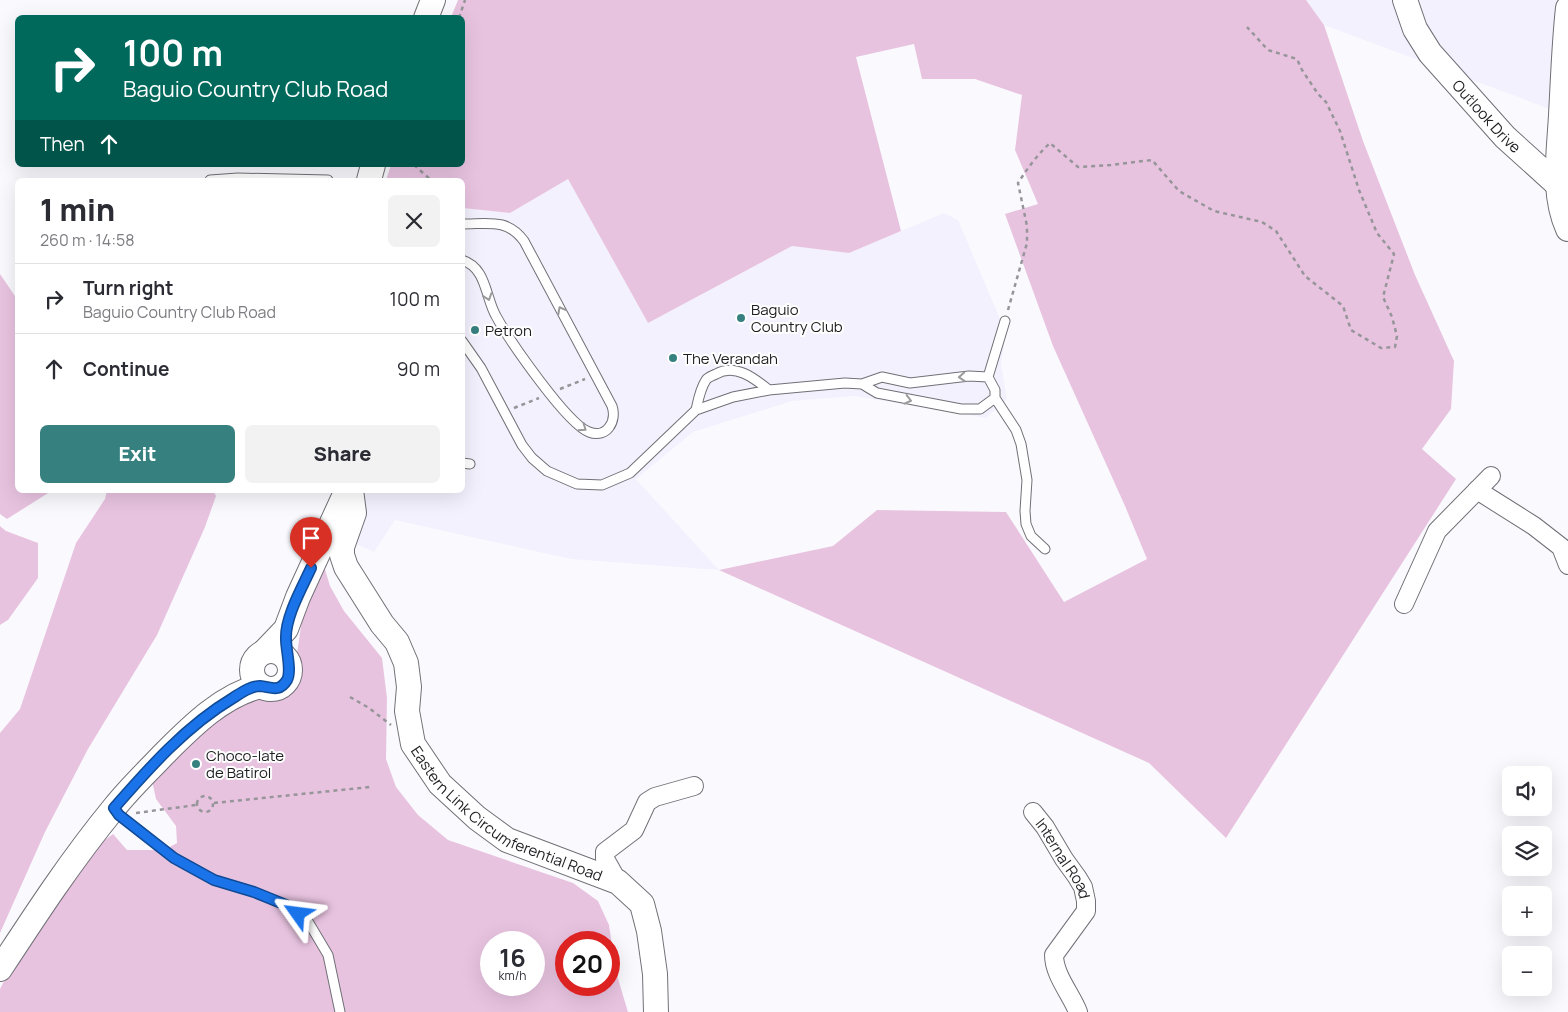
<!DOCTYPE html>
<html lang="en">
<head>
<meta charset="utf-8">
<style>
	:root { --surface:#fff; --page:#f2f2f3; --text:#2b2b33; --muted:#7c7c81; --line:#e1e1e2; --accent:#378080 }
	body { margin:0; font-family:Manrope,sans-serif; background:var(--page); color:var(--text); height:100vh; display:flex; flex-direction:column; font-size:19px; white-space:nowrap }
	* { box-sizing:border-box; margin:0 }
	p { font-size:16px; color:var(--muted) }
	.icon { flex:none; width:28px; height:28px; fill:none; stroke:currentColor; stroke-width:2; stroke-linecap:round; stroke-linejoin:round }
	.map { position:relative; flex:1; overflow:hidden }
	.side { position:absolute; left:15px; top:178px; width:450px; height:315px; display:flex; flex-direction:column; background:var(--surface); border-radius:8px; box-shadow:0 5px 20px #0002 }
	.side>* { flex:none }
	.guide { position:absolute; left:15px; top:15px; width:450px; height:152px; border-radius:8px; box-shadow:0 5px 20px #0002; background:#00695c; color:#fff; overflow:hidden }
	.controls { position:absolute; left:1502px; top:766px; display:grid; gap:10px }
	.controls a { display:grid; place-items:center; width:50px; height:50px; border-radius:8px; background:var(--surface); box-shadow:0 5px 20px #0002; font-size:25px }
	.speed { position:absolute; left:480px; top:931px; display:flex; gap:10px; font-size:25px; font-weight:700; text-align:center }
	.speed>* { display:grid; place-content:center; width:65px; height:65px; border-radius:50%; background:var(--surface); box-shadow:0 5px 20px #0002; line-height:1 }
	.speed small { font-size:12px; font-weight:400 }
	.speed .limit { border:8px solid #d22; background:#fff; color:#111 }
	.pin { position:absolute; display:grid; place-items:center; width:42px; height:42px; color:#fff; margin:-51px -21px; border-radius:50% 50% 50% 0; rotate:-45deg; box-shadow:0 0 5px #0007 }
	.pin .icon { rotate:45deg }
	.me { position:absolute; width:55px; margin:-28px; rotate:301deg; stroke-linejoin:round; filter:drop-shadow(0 0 4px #0008) }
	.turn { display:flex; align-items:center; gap:18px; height:105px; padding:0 25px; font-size:22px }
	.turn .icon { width:65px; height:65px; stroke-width:2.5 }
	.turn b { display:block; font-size:35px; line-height:42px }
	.then { display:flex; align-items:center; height:48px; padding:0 25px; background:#0003; gap:10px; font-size:19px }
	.round { display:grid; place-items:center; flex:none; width:52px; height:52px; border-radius:8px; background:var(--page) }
	.headline { display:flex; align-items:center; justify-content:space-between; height:85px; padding:0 25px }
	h1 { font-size:30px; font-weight:800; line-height:38px }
	.button { display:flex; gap:10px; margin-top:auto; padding:10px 25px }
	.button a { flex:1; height:58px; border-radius:8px; background:var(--accent); color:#fff; font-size:20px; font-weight:800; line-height:58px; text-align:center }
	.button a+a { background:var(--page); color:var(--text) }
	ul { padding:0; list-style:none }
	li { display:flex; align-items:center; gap:15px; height:70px; padding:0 25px; border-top:1px solid var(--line) }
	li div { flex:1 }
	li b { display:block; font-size:19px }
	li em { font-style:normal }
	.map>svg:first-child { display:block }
</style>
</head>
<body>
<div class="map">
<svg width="1568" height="1012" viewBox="0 0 1568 1012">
	<rect width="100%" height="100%" fill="#fafafe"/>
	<!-- built -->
	<path fill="#f3f1fd" d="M1306,0H1568L1566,115L1324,25Z
		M568,179L648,323L792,246L849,253L944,213L958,220L1006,333L1001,363L1007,399L986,418L855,396L792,401L693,432L636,479L719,570L571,559L395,520L374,552L337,535L359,490H462L463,208L510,213Z"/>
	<!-- green -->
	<path fill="#e8c3e0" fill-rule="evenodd" d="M458,0H1306L1324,25L1363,141L1415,275L1454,361L1451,409L1422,449L1456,479L1226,838L1149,763L719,570L833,546L877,510L1006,512L1064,602L1147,559L1125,506L1053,346L1005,214L1038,204L1015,150L1022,95L975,79H922L914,44L856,57L901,231L849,253L792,246L648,323L568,179L510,213L463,208L462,180H386L391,165H462V18L451,17Z
		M0,274L17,299L18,490H53L7,519L0,514Z
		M107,490H213L216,496L205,527L157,635L88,749L45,832L0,933V733L20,709L76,543L105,499Z
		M0,526L6,531L38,543V578L8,620L0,625Z
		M324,566L330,586L344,611L382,658L387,698L386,759L396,787L418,815L448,840L573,883L598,901L609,925L616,972L628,1012H0V989L15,959L87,853L113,834L127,850H164L177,843L176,826L156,799L151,776L220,716L243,702L266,698L287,682L297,654L305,598ZM491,942H534V985H491ZM566,942H609V985H566Z"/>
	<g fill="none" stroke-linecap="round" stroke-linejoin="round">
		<!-- lane casing -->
		<g stroke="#717077" stroke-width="11">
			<path id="lane" d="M210,180L238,178L328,180
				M462,224C488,224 507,218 524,241L612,406C617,421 607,439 589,432C567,424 509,340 496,316C485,297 487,268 462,260
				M462,341L481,368L522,445L532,458L547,471L577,484L602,485L630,473L696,410L733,397L769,390L845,383L862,384L882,377L910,383L969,376L988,377L995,390V398L1016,430L1021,444L1027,480L1025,511L1026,524L1031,536L1045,549
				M988,377L1005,321
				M862,384L877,393L961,409H980L995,398
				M696,410C698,401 700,389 706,380C708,377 712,376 716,374C735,363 754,378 769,390
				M462,463L470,464
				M114,808L119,815L174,858L214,880L254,892L286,905L309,923L328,955L340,1012"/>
		</g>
		<!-- street casing -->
		<g stroke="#717077" stroke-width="20">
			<g id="street">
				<path d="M1477,490L1534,526L1561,547L1568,565"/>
				<path d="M1404,604L1437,531L1491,476"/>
				<path id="s1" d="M1033,812L1045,827L1064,859L1077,877L1083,887L1086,901V911L1054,955C1054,975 1071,994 1078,1012"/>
				<path d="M618,882L605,859V852L634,830L647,802L655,797L694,786"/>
			</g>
		</g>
		<!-- secondary casing -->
		<g stroke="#717077" stroke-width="26">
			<g id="secondary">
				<path id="s2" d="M1405,0L1415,29L1430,53L1505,137L1557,184"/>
				<path d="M1568,8C1564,44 1563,80 1561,115C1559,153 1552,194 1568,229"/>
				<path d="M426,18L433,0"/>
				<path d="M369,180L373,165"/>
				<path id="s3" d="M351,490L354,513L342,547V555L346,567L382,624L397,642L406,663L409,687L407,711L413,744L440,784L477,818L507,840L618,882L642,904L649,931L655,974L656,1012"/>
				<circle cx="271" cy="670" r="19"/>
				<path d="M264,652L286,629L298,597L347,490"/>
				<path d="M0,969C36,914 72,859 114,808C129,789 146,773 163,755C190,728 222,695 261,686"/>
			</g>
		</g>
		<!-- path -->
		<path stroke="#969599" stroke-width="2.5" stroke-dasharray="4 4" stroke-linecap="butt" d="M459,18L465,0
			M414,165L431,180
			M1008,310L1027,243V226L1018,183C1027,169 1037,155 1050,143L1078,167L1111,165L1152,160L1179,191L1214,211L1262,222L1276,231L1305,276L1343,306L1351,330L1381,348L1395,347L1397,336L1392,317L1383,297L1394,254L1377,233L1359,190L1340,131L1326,102L1318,94L1302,70L1297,59L1268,50L1247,27
			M560,389L585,379
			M514,408L539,398
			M350,697L369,708L391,725
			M197 804a8 8 0 1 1 16 0a8 8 0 1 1-16 0Z
			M214,803L370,787
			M136,813L196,805"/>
		<!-- lane -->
		<use href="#lane" stroke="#fff" stroke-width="9"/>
		<!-- street -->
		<use href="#street" stroke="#fff" stroke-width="18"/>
		<!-- secondary -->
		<use href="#secondary" stroke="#fff" stroke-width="24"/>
	</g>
	<!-- one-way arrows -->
	<defs><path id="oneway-chevron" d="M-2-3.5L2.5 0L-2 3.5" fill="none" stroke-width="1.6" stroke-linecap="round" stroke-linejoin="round" transform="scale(1.25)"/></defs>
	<g stroke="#9a999b">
		<use href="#oneway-chevron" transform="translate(488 297) rotate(71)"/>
		<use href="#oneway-chevron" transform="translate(561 310) rotate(-118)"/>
		<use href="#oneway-chevron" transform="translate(962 377) rotate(176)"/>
		<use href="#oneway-chevron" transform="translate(908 400) rotate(14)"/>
		<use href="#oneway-chevron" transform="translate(583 428) rotate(35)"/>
	</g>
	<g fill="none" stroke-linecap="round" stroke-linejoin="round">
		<!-- route casing -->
		<g stroke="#114b97" stroke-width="12">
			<path id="route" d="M298,914L286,905L254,892L214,880L174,858L119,815L114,808C149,768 186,726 233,698C241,693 250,686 260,686C271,687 279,693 287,680C292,671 286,651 286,639C285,617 302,588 311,568"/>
		</g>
		<!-- route -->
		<use href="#route" stroke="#1a73e8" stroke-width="9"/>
	</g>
	<!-- markers -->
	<g fill="#378080" stroke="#fff" stroke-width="2">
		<circle cx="741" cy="318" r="5"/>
		<circle cx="475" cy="330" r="5"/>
		<circle cx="673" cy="358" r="5"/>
		<circle cx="196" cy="764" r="5"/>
	</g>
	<g text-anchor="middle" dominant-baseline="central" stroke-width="4" stroke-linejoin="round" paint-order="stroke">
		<!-- street labels -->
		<g font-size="15" fill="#1e1d20" stroke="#fff">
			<text stroke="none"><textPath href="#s2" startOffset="144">Outlook Drive</textPath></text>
			<text stroke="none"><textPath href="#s3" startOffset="396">Eastern Link Circumferential Road</textPath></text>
			<text stroke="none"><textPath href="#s1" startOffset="56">Internal Road</textPath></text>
		</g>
		<!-- poi labels -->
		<g font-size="15" fill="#1e1d20" stroke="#fff" text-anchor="start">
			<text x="751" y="309">Baguio<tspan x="751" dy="17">Country Club</tspan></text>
			<text x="485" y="330">Petron</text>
			<text x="683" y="358">The Verandah</text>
			<text x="206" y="755">Choco-late<tspan x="206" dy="17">de Batirol</tspan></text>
		</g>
	</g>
</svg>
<div class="controls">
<a><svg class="icon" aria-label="sound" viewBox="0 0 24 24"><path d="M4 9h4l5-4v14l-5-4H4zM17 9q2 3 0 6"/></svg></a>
<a><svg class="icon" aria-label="layers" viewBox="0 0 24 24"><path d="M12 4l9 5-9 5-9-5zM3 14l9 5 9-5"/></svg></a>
<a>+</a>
<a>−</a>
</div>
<div class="speed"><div>16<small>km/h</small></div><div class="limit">20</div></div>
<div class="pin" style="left:311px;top:568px;background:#d93025"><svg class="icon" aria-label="arrive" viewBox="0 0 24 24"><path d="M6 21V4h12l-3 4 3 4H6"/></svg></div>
<svg class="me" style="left:298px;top:914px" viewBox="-20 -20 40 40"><path d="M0-17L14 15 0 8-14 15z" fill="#1a73e8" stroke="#fff" stroke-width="4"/></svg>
<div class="guide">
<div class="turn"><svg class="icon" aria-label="right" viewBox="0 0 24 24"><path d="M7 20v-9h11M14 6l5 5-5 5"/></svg><div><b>100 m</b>Baguio Country Club Road</div></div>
<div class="then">Then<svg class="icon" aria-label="ahead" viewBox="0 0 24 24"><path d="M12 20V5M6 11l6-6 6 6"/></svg></div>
</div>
<section class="side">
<div class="headline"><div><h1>1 min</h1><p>260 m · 14:58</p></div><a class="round"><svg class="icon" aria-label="close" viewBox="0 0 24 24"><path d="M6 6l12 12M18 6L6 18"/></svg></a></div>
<ul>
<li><svg class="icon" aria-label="right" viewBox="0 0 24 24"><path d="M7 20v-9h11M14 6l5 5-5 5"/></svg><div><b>Turn right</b><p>Baguio Country Club Road</p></div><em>100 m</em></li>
<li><svg class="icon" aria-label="ahead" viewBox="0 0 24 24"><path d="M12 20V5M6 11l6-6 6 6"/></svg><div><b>Continue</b></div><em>90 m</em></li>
</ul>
<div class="button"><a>Exit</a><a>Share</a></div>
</section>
</div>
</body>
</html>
